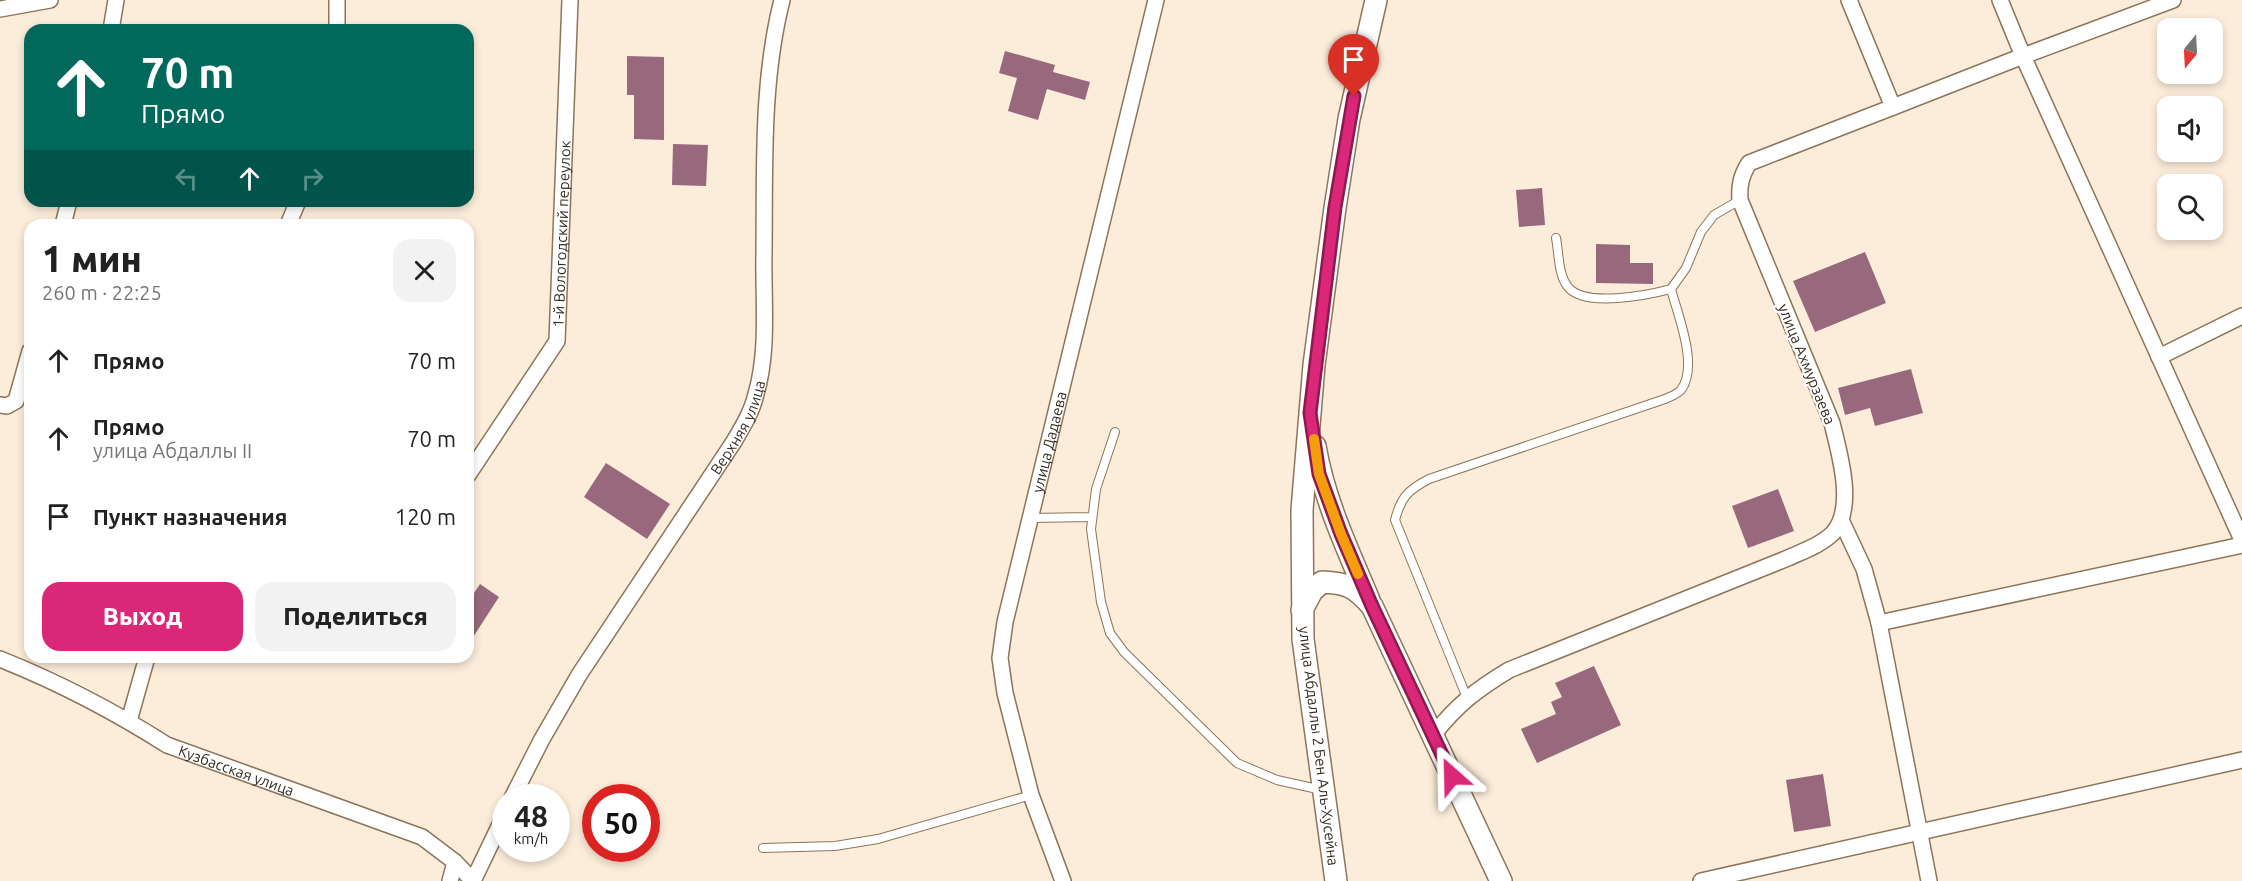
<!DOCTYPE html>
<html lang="ru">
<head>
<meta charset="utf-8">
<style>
	:root { --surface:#fff; --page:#f2f2f2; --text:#222; --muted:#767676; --accent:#db2777 }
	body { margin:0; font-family:Ubuntu,sans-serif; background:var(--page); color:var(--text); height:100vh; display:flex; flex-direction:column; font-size:22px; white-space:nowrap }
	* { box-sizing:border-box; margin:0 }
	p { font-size:20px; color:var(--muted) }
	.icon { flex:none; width:33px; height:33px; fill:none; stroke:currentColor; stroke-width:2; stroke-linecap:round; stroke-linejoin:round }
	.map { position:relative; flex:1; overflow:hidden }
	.sheet { position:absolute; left:24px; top:219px; width:450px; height:444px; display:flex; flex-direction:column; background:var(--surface); border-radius:18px; box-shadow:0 3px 9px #0003 }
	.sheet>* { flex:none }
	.guide { position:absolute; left:24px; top:24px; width:450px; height:183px; border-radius:18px; box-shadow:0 3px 9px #0003; background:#00695c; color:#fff; overflow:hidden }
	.needle { width:39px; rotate:198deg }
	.tools { position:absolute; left:2157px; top:18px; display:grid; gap:12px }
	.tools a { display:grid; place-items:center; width:66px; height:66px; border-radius:12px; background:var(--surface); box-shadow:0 3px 9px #0003; font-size:30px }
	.speed { position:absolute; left:492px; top:784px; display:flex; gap:12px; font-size:30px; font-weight:700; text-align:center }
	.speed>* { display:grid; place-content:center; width:78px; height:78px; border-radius:50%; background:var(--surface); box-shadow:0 3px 9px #0003; line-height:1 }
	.speed small { font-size:15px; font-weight:400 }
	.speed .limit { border:9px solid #d22; background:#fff; color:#111 }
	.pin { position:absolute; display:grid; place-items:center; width:51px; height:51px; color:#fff; margin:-62px -26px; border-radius:50% 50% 50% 0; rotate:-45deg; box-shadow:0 0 6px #0007 }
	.pin .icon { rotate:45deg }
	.me { position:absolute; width:66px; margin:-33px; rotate:335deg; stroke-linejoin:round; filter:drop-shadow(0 0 4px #0008) }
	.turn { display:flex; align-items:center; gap:21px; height:126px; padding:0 18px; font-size:27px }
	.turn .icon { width:78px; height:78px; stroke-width:2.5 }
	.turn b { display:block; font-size:42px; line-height:51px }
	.lanes { display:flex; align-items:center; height:57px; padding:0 18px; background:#0003; justify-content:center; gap:30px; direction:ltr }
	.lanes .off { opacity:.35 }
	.round { display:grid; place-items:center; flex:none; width:63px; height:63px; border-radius:18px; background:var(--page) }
	.headline { display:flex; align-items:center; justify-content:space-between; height:102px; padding:0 18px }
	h1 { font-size:36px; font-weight:800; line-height:45px }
	.button { display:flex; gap:12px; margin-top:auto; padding:12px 18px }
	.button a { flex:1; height:69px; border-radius:18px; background:var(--accent); color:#fff; font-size:24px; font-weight:800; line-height:69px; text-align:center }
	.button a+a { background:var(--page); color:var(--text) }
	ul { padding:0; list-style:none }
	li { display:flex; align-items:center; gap:18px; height:78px; padding:0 18px }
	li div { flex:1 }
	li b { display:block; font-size:22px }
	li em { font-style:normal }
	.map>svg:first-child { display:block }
</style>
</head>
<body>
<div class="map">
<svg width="2242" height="881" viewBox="0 0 2242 881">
	<rect width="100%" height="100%" fill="#fcecda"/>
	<!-- building -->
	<path fill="#98697c" d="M1005,51L1055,65L1053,72L1090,82L1085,100L1047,89L1038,120L1008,111L1017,78L999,73Z
		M627,56L664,57V140L634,139V95H627Z
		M673,144L708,145L706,186L672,185Z
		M1542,188L1545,225L1519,227L1516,190Z
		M1596,244L1630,245V263H1653V284L1596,283Z
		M1865,252L1886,303L1815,332L1793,281Z
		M1911,369L1923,413L1875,426L1870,408L1845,415L1838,388Z
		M606,463L670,504L647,539L584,497Z
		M1778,489L1794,531L1748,548L1732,506Z
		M480,584L499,597L468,645V602Z
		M1594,666L1621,725L1537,763L1521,729L1556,714L1551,702L1562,697L1555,683Z
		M1823,774L1831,826L1794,832L1786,780Z"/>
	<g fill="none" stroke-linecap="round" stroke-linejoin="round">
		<!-- lane casing -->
		<g stroke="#8d755a" stroke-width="10">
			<path id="lane" d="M1556,238C1559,253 1558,275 1568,287C1585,308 1648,295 1671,289L1686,268L1701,232L1714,215L1740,200
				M1115,432L1096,489L1091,529L1101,602L1110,633L1124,652L1237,763L1277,780L1322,790
				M1030,518L1092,517
				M1467,698L1395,520C1401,497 1408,490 1429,479L1665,399C1670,397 1677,394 1681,390C1699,366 1678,316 1671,289
				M763,848L835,846L878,839L1031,795"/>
		</g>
		<!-- street casing -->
		<g stroke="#8d755a" stroke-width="18">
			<g id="street">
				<path d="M337,0V30"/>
				<path d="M1849,0L1893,107L2023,56L2242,540"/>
				<path d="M2000,0L2023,56L2173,0"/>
				<path d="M0,9L50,0"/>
				<path d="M111,30L116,0"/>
				<path d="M63,225L69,201"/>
				<path d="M288,225L298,201"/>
				<path d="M2159,357L2242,316"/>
				<path d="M0,405L7,406L16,401L30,351"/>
				<path id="s1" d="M468,475L557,341L570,0"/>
				<path d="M1841,520L1864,569L1879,623L1929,881"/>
				<path d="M1879,623L2242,545"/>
				<path id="s2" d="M0,659C60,683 112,710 167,745L422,837L455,862L473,881"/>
				<path d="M129,721L147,657"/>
				<path d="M1433,735C1458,704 1476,690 1509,670L1788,558C1803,551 1821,545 1833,533C1856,508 1839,452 1832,423L1740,200C1739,185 1741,176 1749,163L1893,107"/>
				<path id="s3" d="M512,798L542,739L579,675L733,443C742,428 752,412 756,394C769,350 763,299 764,254C765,169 761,83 782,0"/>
				<path d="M450,881L455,862"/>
				<path d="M473,881L506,812"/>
				<path id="s4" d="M1063,881L1031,795L1005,693L1000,658L1005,622L1156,0"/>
				<path d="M1701,881L2242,760"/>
			</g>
		</g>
		<!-- secondary casing -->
		<g stroke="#8d755a" stroke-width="24">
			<path id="secondary" d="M1315,446C1324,500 1348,550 1369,600
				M1302,610L1312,591L1322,582C1348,583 1355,587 1372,606L1501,881
				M1336,881L1303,639L1302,510L1314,365L1335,208L1349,119L1376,0"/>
		</g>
		<!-- lane -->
		<use href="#lane" stroke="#fff" stroke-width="8"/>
		<!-- street -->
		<use href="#street" stroke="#fff" stroke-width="15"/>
		<!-- secondary -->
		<use href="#secondary" stroke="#fff" stroke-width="21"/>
	</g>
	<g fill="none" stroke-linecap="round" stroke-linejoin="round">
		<!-- route casing -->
		<g stroke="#8e194d" stroke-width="15">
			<path id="route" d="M1354,96L1335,207L1310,413L1319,474L1341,534L1372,606L1452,776"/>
		</g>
		<!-- route -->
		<use href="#route" stroke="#db2777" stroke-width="10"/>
		<!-- slow -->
		<path stroke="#f59e0b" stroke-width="10" d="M1314,439L1319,474L1341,534L1358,574"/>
	</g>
	<g text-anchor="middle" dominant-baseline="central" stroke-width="4.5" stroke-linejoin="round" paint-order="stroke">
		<!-- street labels -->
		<g font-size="15" fill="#352b20" stroke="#fff">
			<text stroke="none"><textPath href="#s1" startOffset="268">1-й Вологодский переулок</textPath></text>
			<text transform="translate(1807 364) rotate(68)">улица Ахмурзаева</text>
			<text stroke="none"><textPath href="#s3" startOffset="435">Верхняя улица</textPath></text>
			<text stroke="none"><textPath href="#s4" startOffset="454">улица Дадаева</textPath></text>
			<text transform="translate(1319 746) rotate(83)">улица Абдаллы 2 Бен Аль-Хусейна</text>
			<text stroke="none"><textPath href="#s2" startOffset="262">Кузбасская улица</textPath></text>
		</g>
	</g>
</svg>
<div class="tools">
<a><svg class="needle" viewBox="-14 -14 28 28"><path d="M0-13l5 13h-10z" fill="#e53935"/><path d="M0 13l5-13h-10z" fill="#767676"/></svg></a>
<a><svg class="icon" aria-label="sound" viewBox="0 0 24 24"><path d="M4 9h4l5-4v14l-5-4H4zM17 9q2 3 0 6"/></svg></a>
<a><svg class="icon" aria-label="search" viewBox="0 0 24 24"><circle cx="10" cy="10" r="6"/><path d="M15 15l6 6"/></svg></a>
</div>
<div class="speed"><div>48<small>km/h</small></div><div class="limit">50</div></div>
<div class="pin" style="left:1354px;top:96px;background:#d93025"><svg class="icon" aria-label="arrive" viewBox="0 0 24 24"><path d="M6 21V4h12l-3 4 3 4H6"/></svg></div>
<svg class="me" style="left:1452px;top:776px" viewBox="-20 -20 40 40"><path d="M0-17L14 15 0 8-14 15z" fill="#db2777" stroke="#fff" stroke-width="4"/></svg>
<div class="guide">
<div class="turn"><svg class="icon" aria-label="ahead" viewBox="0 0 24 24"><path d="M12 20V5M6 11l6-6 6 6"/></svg><div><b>70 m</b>Прямо</div></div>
<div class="lanes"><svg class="icon off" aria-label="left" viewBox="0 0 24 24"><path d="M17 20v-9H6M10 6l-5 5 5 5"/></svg><svg class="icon" aria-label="ahead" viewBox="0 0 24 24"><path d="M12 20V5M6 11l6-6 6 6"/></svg><svg class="icon off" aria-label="right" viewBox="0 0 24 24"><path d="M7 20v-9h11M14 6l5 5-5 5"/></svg></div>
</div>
<section class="sheet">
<div class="headline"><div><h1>1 мин</h1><p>260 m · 22:25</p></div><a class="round"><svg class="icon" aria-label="close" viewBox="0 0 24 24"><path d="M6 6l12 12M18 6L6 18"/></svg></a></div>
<ul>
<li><svg class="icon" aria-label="ahead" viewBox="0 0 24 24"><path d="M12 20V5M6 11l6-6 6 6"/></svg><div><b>Прямо</b></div><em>70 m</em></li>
<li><svg class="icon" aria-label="ahead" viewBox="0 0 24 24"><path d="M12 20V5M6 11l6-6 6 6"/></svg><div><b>Прямо</b><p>улица Абдаллы II</p></div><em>70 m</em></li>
<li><svg class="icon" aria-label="arrive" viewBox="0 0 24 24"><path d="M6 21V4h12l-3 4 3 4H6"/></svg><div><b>Пункт назначения</b></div><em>120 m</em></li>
</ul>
<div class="button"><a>Выход</a><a>Поделиться</a></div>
</section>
</div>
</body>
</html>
